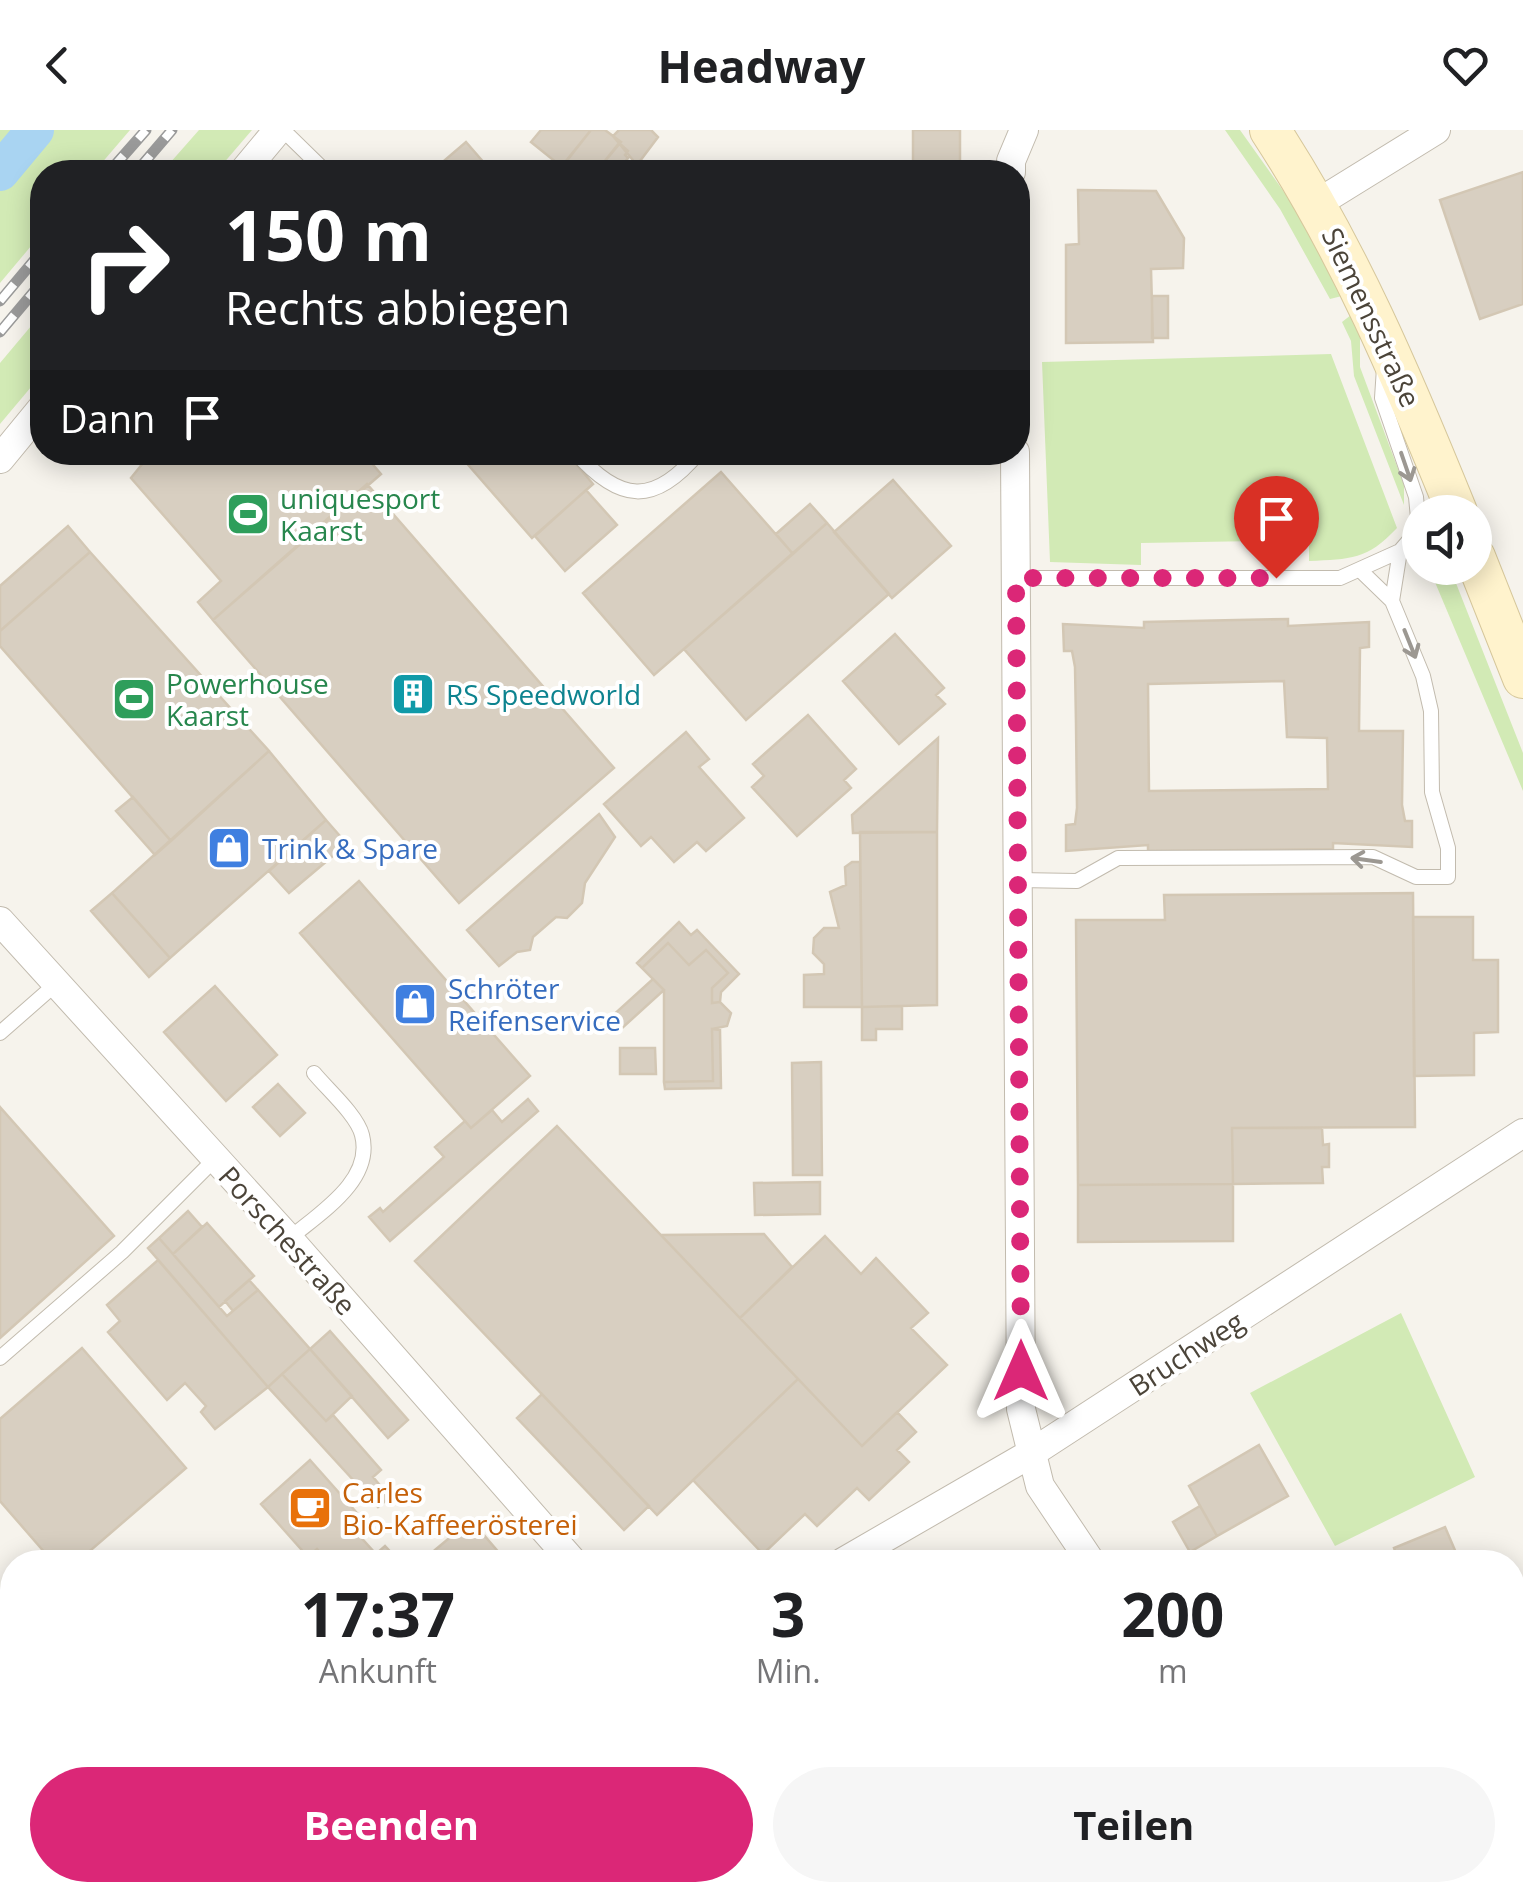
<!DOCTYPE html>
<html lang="de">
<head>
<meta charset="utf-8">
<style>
	:root { --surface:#fff; --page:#f6f6f6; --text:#202124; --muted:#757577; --accent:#db2777 }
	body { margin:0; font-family:"Open Sans",sans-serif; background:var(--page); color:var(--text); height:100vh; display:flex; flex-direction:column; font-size:38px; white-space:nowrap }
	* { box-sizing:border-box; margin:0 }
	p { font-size:32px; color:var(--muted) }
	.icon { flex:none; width:55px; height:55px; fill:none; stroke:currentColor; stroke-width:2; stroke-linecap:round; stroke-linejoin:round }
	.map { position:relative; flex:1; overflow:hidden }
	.side { position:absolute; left:0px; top:1420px; width:1525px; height:352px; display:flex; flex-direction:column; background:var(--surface); border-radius:40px 40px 0 0; box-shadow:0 5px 25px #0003 }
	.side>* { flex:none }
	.guide { position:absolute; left:30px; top:30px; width:1000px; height:305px; border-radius:40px; box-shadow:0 5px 25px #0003; background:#202124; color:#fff; overflow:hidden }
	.controls { position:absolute; left:1402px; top:365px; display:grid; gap:20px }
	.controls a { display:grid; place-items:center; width:90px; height:90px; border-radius:50%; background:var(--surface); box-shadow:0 5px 25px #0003; font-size:50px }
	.pin { position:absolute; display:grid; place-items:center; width:85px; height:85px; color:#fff; margin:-102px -42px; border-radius:50% 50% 50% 0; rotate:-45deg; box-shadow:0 0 10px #0007 }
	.pin .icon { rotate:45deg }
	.me { position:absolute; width:110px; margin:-55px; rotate:0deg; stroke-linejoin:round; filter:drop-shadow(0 0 8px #0008) }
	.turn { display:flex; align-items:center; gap:35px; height:210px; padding:0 30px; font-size:45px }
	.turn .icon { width:130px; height:130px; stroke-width:2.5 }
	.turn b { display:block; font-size:70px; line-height:85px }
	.then { display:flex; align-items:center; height:95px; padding:0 30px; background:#0003; gap:20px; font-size:38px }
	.eta { display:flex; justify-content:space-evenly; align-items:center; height:170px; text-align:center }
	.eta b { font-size:60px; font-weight:700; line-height:70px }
	.cta { display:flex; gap:20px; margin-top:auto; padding:20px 30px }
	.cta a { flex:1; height:115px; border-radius:60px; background:var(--accent); color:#fff; font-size:40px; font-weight:700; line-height:115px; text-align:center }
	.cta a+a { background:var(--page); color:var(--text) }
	header { display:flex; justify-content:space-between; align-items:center; height:130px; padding:0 30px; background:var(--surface); font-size:45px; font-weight:700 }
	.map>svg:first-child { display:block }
</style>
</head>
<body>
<header><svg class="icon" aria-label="back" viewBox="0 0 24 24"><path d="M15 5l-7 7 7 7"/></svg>Headway<svg class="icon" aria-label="heart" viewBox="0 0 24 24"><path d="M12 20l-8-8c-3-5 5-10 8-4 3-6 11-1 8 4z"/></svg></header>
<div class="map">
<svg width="1523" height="1772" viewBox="0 0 1523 1772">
	<rect width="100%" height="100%" fill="#f6f3ec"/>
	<!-- green -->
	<path fill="#d2eab5" d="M0,0H130L94,42H42V103L0,153Z
		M199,0H252L216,42H162Z
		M1225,0H1240L1289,69L1342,166L1330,169L1280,79Z
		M42,183V244L0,294V233Z
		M1351,185L1360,205V237L1404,355V375L1354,246L1351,211L1342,192Z
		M1331,224L1397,398C1367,430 1351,429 1309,431V410L1141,413V435L1050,432L1042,232Z
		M1429,438H1450L1523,623V661Z
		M1401,1183L1475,1347L1335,1416L1250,1263Z"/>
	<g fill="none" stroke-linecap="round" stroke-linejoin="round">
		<!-- canal -->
		<path stroke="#a9d4f2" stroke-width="38" d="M0,42L35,0"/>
	</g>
	<!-- building -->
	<path fill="#d8cfc1" stroke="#d3c7b4" stroke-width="2.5" fill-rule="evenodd" d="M541,0H591L562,37L531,12Z
		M591,0H605L621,12L596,42H557Z
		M619,0H651L658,7L637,35L613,6Z
		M913,0H960V38H913Z
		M466,12L492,42H431Z
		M619,13L628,21L625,25L628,28L617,42H596Z
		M1523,42V174L1480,189L1440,70Z
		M1078,60L1156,61L1184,108L1183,138L1151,139L1153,212L1066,213V115L1079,114Z
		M1152,166H1168V208H1152Z
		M152,322H362L381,344L213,490L198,472L221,451L131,348Z
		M457,322H566L593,354L532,408Z
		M721,342L793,424L654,545L583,463Z
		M893,350L951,416L892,468L834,402Z
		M367,354L614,638L459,773L213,490Z
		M586,360L617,395L565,441L535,406Z
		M810,374L827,393L793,424L776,404Z
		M827,393L889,464L746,590L684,519Z
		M68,396L90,422L0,501V456Z
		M90,422L269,621L171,711L0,516V501Z
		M1288,489V496L1369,492V517L1360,518L1359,601H1403L1402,675L1405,691H1412V717L1333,713V719L1148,721V715L1066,721V695L1075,694L1077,678L1076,594L1075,537L1072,521H1064L1063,494L1144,498V492ZM1284,551L1287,607L1327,608L1328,659L1149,661L1148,554Z
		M895,504L944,558L936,565L945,574L899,614L843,551Z
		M808,585L856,639L844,650L851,658L797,706L752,657L764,646L753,634Z
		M686,602L709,629L699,637L744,688L706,721L697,712L674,732L651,707L641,716L604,674Z
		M938,608L937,702L853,703L852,685Z
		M269,621L326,690L170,828L112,763Z
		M133,667L171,711L155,725L116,681Z
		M599,684L615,707L585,753L582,773L567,788L556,787L533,807L530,820L517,822L499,836L467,800Z
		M326,690L347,714L289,763L269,741Z
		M860,702H937V875L862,877Z
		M852,732H860L862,877H804V845L824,844V834L813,823L814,808L824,798H839L830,762L846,755L845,737Z
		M359,751L530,946L471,998L300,803Z
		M112,763L170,828L149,847L91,781Z
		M1413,763L1415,997L1232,998L1233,1054L1078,1055L1076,790H1165L1164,765Z
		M1413,787H1473V830H1498V902L1474,903V945L1414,946Z
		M679,792L691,805L697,800L739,844L721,862L720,872L712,873V858L728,843L706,820L689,835L668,813L642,838L637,833Z
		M668,813L689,835L706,820L728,843L712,858V873L720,872L731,883L727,896L712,899L713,951L664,952V860L642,838Z
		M653,849L664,860L621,899L610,888Z
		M215,856L277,925L226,971L164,902Z
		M902,876V899H876V910H862V877Z
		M712,899L720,900L721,958L665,959L664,952L713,951Z
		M620,918H655L656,944H620Z
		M821,932L822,1045H793L792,933Z
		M278,954L305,983L280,1006L253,977Z
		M528,969L538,981L390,1111L369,1087L380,1078L383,1082L444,1027L435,1017L465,991L471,998L492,980L502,992Z
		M0,977L114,1106L0,1208Z
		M557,996L798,1249L657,1385L415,1131Z
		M1232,998H1322L1323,1015L1329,1014V1037H1322L1323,1053L1233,1054Z
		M820,1052V1084L755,1085L754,1053Z
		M1233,1054V1111L1078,1112V1055Z
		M188,1081L202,1097L173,1124L159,1108Z
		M207,1093L254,1146L219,1177L173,1124Z
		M764,1104L792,1137L740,1188L661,1105Z
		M825,1106L861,1144L876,1128L928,1183L911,1198L947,1235L862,1316L740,1188Z
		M159,1108L227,1186L258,1160L310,1219L268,1257L148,1118Z
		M158,1130L268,1257L215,1299L201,1282L206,1276L185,1253L167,1270L108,1202L120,1191L107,1175Z
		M249,1150L258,1160L233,1181L225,1171Z
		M330,1201L408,1290L388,1308L310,1219Z
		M82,1218L186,1338L77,1432H53L0,1371V1289Z
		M310,1219L352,1266L326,1291L282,1244Z
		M282,1244L326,1291L333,1285L381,1340L373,1347L390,1367L378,1377L268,1257Z
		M798,1249L862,1316L897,1282L916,1302L897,1320L909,1332L869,1370L857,1358L817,1396L805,1384L763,1424L693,1350Z
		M542,1264L649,1376L624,1400L517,1288Z
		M1259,1315L1288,1366L1217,1406L1189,1356Z
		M310,1330L357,1383L346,1391L376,1424L385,1416L400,1432H329L317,1419L308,1427L261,1374Z
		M1200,1376L1217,1406L1190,1422L1173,1392Z
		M471,1390L507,1432H445L435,1420Z
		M1445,1397L1460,1432H1399L1394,1418Z
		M1523,1511V1614L1512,1595V1517Z
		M568,1760H792L799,1772H575Z
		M990,1760H1304L1292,1772H978Z"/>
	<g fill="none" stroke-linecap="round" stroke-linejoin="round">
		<!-- lane casing -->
		<g stroke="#c2bbae" stroke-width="16">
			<path id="lane" d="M283,0L326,42
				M575,322C619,372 654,377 699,322
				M1362,442L1392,471
				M1016,448H1340L1400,421L1412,407L1418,388L1416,367L1382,268L1384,238
				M1019,750L1077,751L1118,728L1373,727L1416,747H1448V718L1432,662L1431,581L1423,546L1392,471L1400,421
				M0,903L57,853
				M289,1109C318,1084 374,1051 362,1005C357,985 327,959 314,943
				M0,1228L122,1122L216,1028"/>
		</g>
		<!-- street casing -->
		<g stroke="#c2bbae" stroke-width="30">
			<path id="street" d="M243,42L278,0
				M1011,42V31L1024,0
				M1318,73L1436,0
				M1015,322L1021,1279L1040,1356L1091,1432
				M0,329L42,278
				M0,791L289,1109L573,1432
				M843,1432L1030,1324L1523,1003
				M1409,1760L1421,1772
				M246,1772L270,1760"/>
		</g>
		<!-- secondary casing -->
		<g stroke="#d6c79b" stroke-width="42">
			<path id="secondary" d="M1270,0C1349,121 1403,249 1457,382
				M1475,427L1523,548"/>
		</g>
		<!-- lane -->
		<use href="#lane" stroke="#fff" stroke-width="14"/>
		<!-- street -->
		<use href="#street" stroke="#fff" stroke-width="28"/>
		<!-- secondary -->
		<use href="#secondary" stroke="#fff3cd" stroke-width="40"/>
		<!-- rail casing -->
		<g stroke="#9a9a9a" stroke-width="11">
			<path id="rail" d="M109,42L146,0
				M136,42L172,0
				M0,171L42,121
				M0,202L42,152"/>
		</g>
		<!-- rail -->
		<use href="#rail" stroke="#fff" stroke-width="8" stroke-dasharray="22" stroke-linecap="butt"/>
	</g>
	<!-- one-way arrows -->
	<defs><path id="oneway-shaft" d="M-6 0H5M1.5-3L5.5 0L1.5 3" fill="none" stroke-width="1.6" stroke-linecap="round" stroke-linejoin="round" transform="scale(2.5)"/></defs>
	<g stroke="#9c9892">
		<use href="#oneway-shaft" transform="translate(1406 337) rotate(71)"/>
		<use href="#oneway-shaft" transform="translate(1410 514) rotate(68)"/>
		<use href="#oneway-shaft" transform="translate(1366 730) rotate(-172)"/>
	</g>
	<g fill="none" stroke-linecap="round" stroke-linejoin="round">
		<!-- route -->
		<path stroke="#db2777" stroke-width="18" stroke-dasharray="0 32.4" d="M1021,1241L1016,448H1276"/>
	</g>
	<!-- icons -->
	<defs>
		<g id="stadium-square" transform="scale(2.25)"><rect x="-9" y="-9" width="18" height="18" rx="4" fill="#2e9e5b" stroke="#fff"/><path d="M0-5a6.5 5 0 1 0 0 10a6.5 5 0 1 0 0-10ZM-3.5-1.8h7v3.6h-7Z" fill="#fff"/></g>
		<g id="building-square" transform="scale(2.25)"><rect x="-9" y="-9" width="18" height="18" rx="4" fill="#0f9aa8" stroke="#fff"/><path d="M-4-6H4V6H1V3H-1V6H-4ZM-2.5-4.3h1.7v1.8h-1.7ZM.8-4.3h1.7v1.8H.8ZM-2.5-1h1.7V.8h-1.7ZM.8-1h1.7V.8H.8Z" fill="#fff"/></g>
		<g id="shop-square" transform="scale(2.25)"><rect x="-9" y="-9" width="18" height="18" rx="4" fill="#3f7fe0" stroke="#fff"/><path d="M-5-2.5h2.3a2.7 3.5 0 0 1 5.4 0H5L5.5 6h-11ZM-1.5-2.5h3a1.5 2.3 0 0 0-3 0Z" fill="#fff"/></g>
		<g id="cafe-square" transform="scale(2.25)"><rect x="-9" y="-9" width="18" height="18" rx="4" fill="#e8710a" stroke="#fff"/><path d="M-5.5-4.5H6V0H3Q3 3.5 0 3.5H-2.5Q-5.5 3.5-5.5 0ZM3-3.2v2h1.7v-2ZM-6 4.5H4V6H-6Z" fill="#fff"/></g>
	</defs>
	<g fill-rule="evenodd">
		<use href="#stadium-square" x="248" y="384"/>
		<use href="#building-square" x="413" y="564"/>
		<use href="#stadium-square" x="134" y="569"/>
		<use href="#shop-square" x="229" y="718"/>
		<use href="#shop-square" x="415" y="874"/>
		<use href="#cafe-square" x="310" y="1378"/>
	</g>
	<g text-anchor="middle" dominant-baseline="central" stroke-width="8" stroke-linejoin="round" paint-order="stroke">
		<!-- street labels -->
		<g font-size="28" fill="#4b4439" stroke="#fff">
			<text transform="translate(1372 187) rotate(65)">Siemensstraße</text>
			<text transform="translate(288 1110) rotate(48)">Porschestraße</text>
			<text transform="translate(1186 1223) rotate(-33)">Bruchweg</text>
		</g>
		<!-- leisure labels -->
		<g font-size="28" fill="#27864d" stroke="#fff" text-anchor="start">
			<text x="280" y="368">uniquesport<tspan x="280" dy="32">Kaarst</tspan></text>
			<text x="166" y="553">Powerhouse<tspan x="166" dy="32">Kaarst</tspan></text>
		</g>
		<!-- culture labels -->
		<g font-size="28" fill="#0d838f" stroke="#fff" text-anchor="start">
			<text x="446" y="564">RS Speedworld</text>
		</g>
		<!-- shop labels -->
		<g font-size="28" fill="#366cbe" stroke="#fff" text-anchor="start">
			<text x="262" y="718">Trink &amp; Spare</text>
			<text x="448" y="858">Schröter<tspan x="448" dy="32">Reifenservice</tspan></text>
		</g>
		<!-- food labels -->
		<g font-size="28" fill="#c56008" stroke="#fff" text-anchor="start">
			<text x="342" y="1362">Carles<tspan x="342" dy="32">Bio-Kaffeerösterei</tspan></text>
		</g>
	</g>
</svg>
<div class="controls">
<a><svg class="icon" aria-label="sound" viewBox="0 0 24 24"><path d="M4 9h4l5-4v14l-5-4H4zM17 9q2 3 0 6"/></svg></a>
</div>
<div class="pin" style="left:1276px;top:448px;background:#d93025"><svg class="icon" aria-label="arrive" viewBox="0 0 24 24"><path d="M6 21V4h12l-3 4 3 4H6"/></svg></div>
<svg class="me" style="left:1021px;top:1241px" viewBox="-20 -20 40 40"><path d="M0-17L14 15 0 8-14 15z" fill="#db2777" stroke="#fff" stroke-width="4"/></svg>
<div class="guide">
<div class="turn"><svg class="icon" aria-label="right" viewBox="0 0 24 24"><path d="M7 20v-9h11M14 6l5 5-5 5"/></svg><div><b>150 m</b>Rechts abbiegen</div></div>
<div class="then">Dann<svg class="icon" aria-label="arrive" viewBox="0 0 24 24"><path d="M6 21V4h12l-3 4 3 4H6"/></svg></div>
</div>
<section class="side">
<div class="eta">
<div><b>17:37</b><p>Ankunft</p></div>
<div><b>3</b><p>Min.</p></div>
<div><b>200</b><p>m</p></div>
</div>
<div class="cta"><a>Beenden</a><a>Teilen</a></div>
</section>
</div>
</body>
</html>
